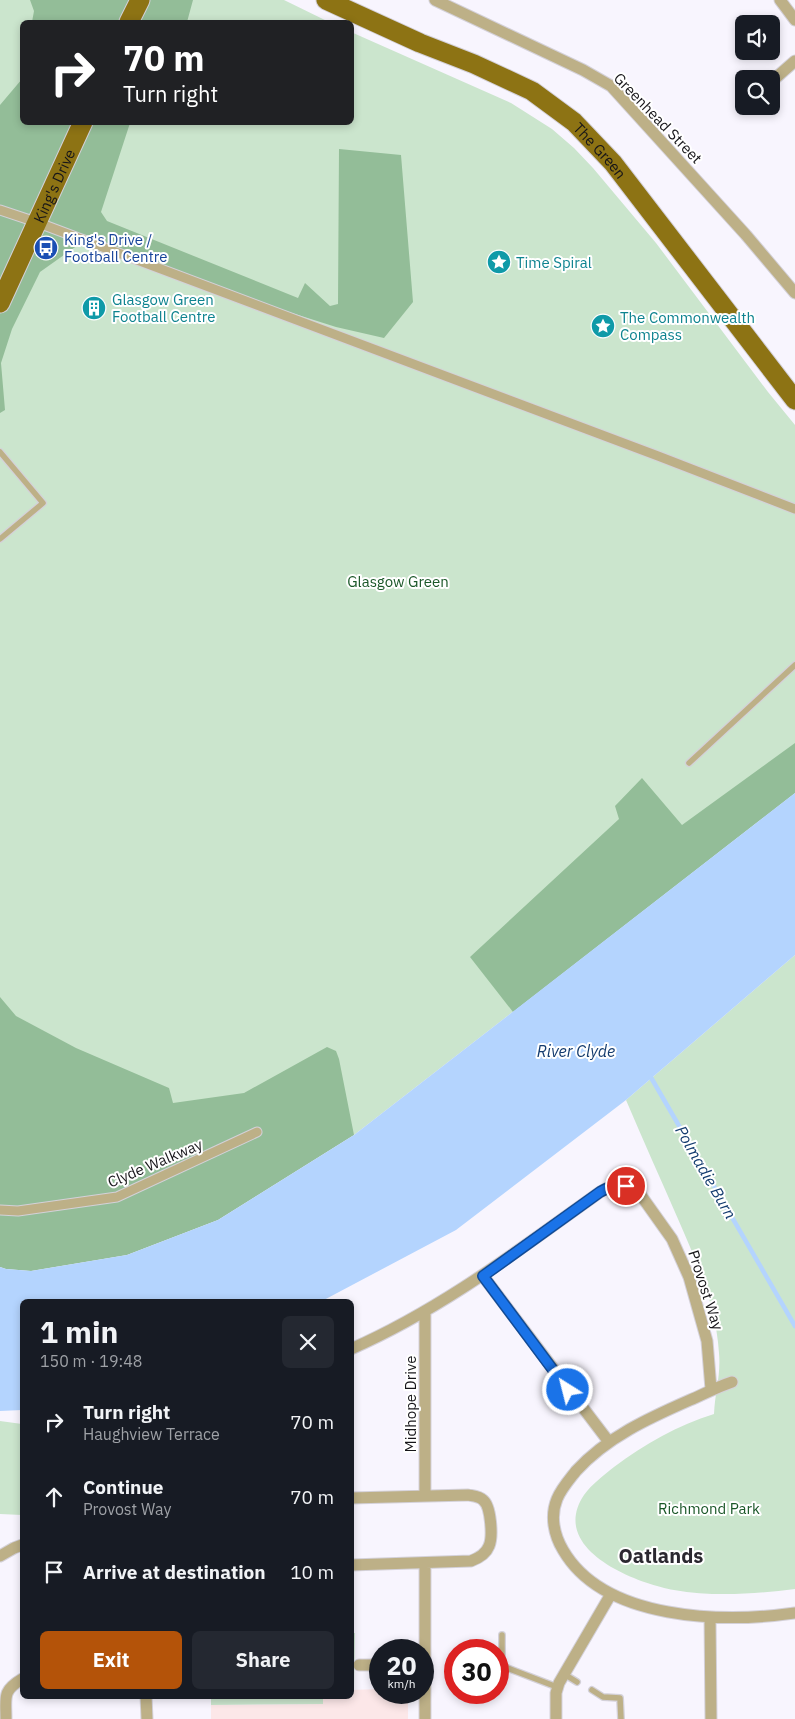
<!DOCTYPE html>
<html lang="en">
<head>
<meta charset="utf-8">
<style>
	:root { --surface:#171b24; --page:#242831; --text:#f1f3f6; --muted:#9ea1a6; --accent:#b45309 }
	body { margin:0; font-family:"IBM Plex Sans",sans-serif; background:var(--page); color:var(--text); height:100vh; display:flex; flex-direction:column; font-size:19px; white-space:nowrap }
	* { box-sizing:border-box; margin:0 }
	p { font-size:16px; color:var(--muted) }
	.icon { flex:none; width:28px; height:28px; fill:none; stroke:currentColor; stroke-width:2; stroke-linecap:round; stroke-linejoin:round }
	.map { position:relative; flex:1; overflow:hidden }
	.sheet { position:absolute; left:20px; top:1299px; width:334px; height:400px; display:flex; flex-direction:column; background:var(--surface); border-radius:8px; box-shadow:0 2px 8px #0003 }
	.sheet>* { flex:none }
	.banner { position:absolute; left:20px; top:20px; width:334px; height:105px; border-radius:8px; box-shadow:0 2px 8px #0003; background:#202124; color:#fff; overflow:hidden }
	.tools { position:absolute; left:735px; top:15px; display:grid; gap:10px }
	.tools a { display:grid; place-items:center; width:45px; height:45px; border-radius:8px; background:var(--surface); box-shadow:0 2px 8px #0003; font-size:25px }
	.speed { position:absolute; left:369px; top:1639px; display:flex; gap:10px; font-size:25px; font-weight:700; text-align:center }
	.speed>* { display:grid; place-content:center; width:65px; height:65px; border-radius:50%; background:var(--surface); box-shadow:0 2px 8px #0003; line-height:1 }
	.speed small { font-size:12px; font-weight:400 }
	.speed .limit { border:8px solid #d22; background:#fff; color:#111 }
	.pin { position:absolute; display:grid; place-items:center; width:42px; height:42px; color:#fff; margin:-21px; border:2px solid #fff; border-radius:50%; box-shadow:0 1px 5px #0007 }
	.me { position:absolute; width:55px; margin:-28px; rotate:324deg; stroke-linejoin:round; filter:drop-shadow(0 0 4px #0008) }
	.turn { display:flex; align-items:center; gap:18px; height:105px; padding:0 20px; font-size:22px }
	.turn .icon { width:65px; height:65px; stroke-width:2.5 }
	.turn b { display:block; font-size:35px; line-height:42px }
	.round { display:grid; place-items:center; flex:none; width:52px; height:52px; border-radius:8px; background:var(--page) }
	.headline { display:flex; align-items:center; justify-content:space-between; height:85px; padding:0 20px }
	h1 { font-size:30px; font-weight:700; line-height:38px }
	.primary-button { display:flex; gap:10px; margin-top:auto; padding:10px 20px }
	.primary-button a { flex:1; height:58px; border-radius:8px; background:var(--accent); color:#fff; font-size:20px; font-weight:700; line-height:58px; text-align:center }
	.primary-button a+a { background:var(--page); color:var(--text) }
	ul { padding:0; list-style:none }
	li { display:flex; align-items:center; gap:15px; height:75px; padding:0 20px }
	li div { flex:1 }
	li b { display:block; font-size:19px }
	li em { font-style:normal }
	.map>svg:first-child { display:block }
</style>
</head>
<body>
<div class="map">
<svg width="795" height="1719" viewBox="0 0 795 1719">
	<rect width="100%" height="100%" fill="#f8f5fe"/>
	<!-- education -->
	<path fill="#fce7e8" d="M380,1689V1692L408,1693V1719H211V1705L323,1704V1696H351V1690Z"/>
	<!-- green -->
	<path fill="#cbe5cd" d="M0,0H284L329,22H22V122H351V32L511,103L552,129L574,148L593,168L656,243L768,392L795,425V793L354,1135L0,1267Z
		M795,955V1589C755,1594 714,1597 674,1590C635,1583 548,1549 584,1495C592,1484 604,1475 614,1467C645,1444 678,1425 714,1414C715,1392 721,1375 719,1353C716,1305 697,1263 678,1219C661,1180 643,1140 626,1100Z
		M0,1421L22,1424V1515L0,1514Z
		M351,1633H355L354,1690H351Z
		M211,1696H323V1704L211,1705Z"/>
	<!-- forest -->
	<path fill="#93bd98" d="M30,0H193L187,22H32L34,11Z
		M22,79V122L130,123L101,212L107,221L298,298L305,283L330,306L338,304L339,149L401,155L413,302L384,338L336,327L78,245L40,272L12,329L1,363L5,410L0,413V105Z
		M795,743V793L513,1012L470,957L619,819L615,806L642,778L682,825Z
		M0,997L16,1016L76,1048L169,1088L173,1103L244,1093L327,1047L336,1051L339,1059L354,1135L218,1220L127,1255L31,1271L6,1269L0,1267Z"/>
	<!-- water -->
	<path fill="#b4d4fe" d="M795,793V955L626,1100L456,1230L322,1301H22V1410L0,1411V1267L6,1269L31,1271L127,1255L218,1220L354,1135Z"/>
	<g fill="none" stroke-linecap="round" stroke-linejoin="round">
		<!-- stream -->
		<path stroke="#b4d4fe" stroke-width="4.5" d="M649,1074L795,1326"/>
		<!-- service casing -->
		<g stroke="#d4d1d9" stroke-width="8">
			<path id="service" d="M0,452L43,503L0,539
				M689,763L795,665
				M502,1635V1666L557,1687
				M564,1674L577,1682
				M592,1690L603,1697L620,1698L621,1719"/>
		</g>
		<!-- pedestrian casing -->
		<g stroke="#d4d1d9" stroke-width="11">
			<path id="pedestrian" d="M0,210L36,222L658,456L795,509
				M0,1210L18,1211L117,1197L257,1132"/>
		</g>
		<!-- minor casing -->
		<g stroke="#d4d1d9" stroke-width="13">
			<path id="minor" d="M435,0L583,70L611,86L746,235L795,293
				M780,0L795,20
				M771,82L795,61
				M483,1276L609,1442
				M425,1312V1496
				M351,1349C442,1309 520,1249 600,1192C615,1183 626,1184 640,1194L672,1239L689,1277L707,1341L711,1389
				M732,1382C717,1387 704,1394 690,1400C649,1418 607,1437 576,1471C569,1480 561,1489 557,1499C550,1516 554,1535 563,1550C604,1621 724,1623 795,1613
				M351,1498L468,1495C473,1496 479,1496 483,1500C491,1506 493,1537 489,1546C486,1554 479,1558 471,1561L351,1565
				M0,1556L14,1548L22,1545
				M425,1563V1719
				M710,1617L711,1719
				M359,1665H380
				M146,1696L147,1719
				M6,1719C6,1697 2,1691 22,1679
				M556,1719V1693L559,1683L611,1594"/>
		</g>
		<!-- primary casing -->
		<g stroke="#d4d1d9" stroke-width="21">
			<g id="primary">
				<path id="s1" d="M326,0L420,43L474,64L532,91L574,122L613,163L795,400"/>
				<path d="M129,22L140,0"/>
				<path id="s2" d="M0,303L83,122"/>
			</g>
		</g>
		<!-- service -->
		<use href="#service" stroke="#bdb087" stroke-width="5.5"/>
		<!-- pedestrian -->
		<use href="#pedestrian" stroke="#bdb087" stroke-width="9"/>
		<!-- minor -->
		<use href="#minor" stroke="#bdb087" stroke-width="11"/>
		<!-- primary -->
		<use href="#primary" stroke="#8d7314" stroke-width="19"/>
	</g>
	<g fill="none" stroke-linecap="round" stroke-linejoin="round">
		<!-- route casing -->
		<g stroke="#114b97" stroke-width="12">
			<path id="route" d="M568,1390L483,1276L600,1192C609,1187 615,1184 626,1186"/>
		</g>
		<!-- route -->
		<use href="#route" stroke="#1a73e8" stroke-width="9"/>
	</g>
	<!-- icons -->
	<defs>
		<g id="bus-disc" transform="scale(1.25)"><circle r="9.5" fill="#1a4fb4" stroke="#fff"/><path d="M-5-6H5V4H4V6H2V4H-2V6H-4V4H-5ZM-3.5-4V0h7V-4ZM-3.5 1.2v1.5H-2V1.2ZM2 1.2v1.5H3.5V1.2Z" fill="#fff"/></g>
		<g id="sight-disc" transform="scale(1.25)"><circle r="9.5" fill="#0f9aa8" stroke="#fff"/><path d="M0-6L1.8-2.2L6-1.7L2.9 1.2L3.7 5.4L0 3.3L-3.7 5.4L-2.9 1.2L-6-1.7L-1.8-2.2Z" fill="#fff"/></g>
		<g id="building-disc" transform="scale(1.25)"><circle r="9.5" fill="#0f9aa8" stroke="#fff"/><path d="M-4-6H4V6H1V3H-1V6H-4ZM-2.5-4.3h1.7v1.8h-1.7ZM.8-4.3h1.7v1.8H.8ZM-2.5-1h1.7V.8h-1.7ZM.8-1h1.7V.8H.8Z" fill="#fff"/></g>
	</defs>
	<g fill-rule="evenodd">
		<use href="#bus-disc" x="46" y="248"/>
		<use href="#sight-disc" x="499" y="262"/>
		<use href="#building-disc" x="94" y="308"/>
		<use href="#sight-disc" x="603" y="326"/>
	</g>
	<g text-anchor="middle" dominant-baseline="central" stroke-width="4" stroke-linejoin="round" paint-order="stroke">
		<!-- street labels -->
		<g font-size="15" fill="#161519" stroke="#fff">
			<text transform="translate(658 118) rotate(46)">Greenhead Street</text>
			<text stroke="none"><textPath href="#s1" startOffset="316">The Green</textPath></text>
			<text stroke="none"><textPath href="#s2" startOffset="129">King's Drive</textPath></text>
			<text transform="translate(155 1163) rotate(-23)">Clyde Walkway</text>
			<text transform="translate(706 1290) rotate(72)">Provost Way</text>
			<text transform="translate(410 1404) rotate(-90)">Midhope Drive</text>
		</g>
		<!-- transit labels -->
		<g font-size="15" fill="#164399" stroke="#fff" text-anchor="start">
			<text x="64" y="239">King's Drive /<tspan x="64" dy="17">Football Centre</tspan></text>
		</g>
		<!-- culture labels -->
		<g font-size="15" fill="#0d838f" stroke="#fff" text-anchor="start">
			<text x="516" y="262">Time Spiral</text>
			<text x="112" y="299">Glasgow Green<tspan x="112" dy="17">Football Centre</tspan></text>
			<text x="620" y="317">The Commonwealth<tspan x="620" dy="17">Compass</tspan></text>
		</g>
		<!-- park labels -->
		<g font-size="15" fill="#1a5728" stroke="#fff">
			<text x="398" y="581">Glasgow Green</text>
			<text x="709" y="1508">Richmond Park</text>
		</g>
		<!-- water labels -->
		<g font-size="16" font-style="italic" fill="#143c6f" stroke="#fff">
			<text x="576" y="1051">River Clyde</text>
			<text transform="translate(706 1172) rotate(60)">Polmadie Burn</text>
		</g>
		<!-- district labels -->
		<g font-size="20" font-weight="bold" fill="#2b2830" stroke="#fff">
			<text x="661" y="1555">Oatlands</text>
		</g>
	</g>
</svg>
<div class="tools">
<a><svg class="icon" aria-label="sound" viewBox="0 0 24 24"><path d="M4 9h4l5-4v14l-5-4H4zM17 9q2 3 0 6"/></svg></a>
<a><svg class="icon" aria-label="search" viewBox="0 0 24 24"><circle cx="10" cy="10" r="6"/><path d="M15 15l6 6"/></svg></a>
</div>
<div class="speed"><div>20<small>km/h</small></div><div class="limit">30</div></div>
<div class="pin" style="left:626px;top:1186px;background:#d93025"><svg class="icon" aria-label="arrive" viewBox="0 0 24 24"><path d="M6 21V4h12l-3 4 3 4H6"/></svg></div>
<svg class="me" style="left:568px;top:1390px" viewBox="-20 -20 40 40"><circle r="17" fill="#1a73e8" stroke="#fff" stroke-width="3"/><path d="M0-11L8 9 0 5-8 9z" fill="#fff"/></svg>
<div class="banner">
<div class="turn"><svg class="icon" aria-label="right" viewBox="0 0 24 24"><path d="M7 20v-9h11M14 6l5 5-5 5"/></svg><div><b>70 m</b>Turn right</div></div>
</div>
<section class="sheet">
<div class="headline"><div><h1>1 min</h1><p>150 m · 19:48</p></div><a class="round"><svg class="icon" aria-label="close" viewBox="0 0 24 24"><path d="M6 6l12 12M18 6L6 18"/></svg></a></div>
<ul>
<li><svg class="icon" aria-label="right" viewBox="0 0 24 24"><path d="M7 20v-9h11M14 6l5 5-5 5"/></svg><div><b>Turn right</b><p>Haughview Terrace</p></div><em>70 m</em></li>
<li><svg class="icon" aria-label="ahead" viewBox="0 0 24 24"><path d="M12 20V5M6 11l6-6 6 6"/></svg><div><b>Continue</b><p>Provost Way</p></div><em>70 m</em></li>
<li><svg class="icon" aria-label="arrive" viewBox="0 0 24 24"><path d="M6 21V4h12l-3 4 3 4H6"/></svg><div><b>Arrive at destination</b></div><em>10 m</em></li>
</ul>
<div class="primary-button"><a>Exit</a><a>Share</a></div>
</section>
</div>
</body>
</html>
